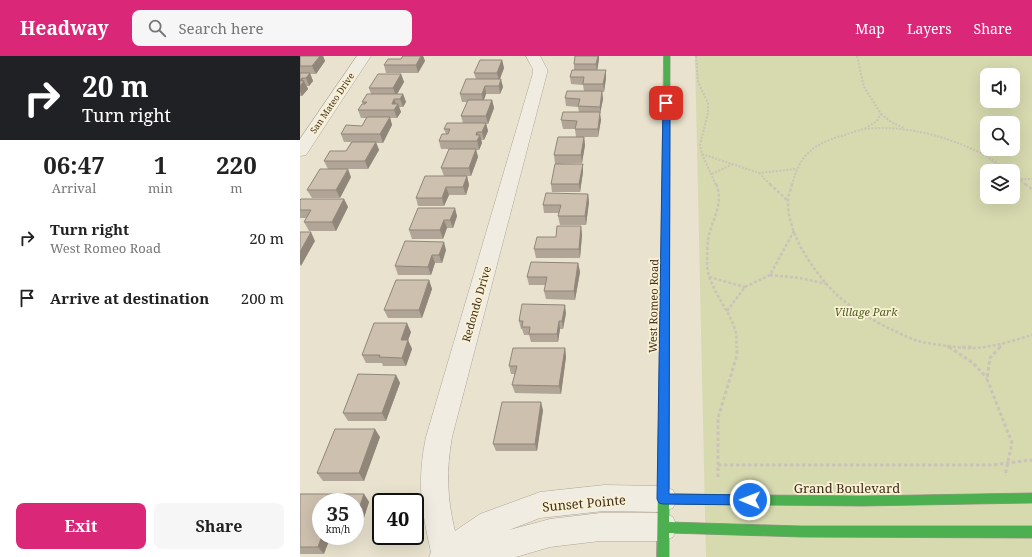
<!DOCTYPE html>
<html lang="en">
<head>
<meta charset="utf-8">
<style>
	:root { --surface:#fff; --page:#f6f6f6; --text:#222; --muted:#767676; --accent:#db2777 }
	body { margin:0; font-family:"Noto Serif",serif; background:var(--page); color:var(--text); height:100vh; display:flex; flex-direction:column; font-size:15px; white-space:nowrap }
	* { box-sizing:border-box; margin:0 }
	p { font-size:13px; color:var(--muted) }
	.icon { flex:none; width:22px; height:22px; fill:none; stroke:currentColor; stroke-width:2; stroke-linecap:round; stroke-linejoin:round }
	.map { position:relative; flex:1; overflow:hidden }
	.side { display:flex; flex-direction:column; background:var(--surface); width:300px }
	.side>* { flex:none }
	.top-card { background:#202124; color:#fff; overflow:hidden }
	.buttons { position:absolute; left:680px; top:12px; display:grid; gap:8px }
	.buttons a { display:grid; place-items:center; width:40px; height:40px; border-radius:8px; background:var(--surface); box-shadow:0 4px 16px #0002; font-size:20px }
	.speed { position:absolute; left:12px; top:437px; display:flex; gap:8px; font-size:20px; font-weight:700; text-align:center }
	.speed>* { display:grid; place-content:center; width:52px; height:52px; border-radius:50%; background:var(--surface); box-shadow:0 4px 16px #0002; line-height:1 }
	.speed small { font-size:10px; font-weight:400 }
	.speed .limit { border:2px solid #111; border-radius:6px; background:#fff; color:#111 }
	.pin { position:absolute; display:grid; place-items:center; width:34px; height:34px; color:#fff; margin:-17px; border-radius:8px; box-shadow:0 2px 6px #0006 }
	.me { position:absolute; width:44px; margin:-22px; rotate:271deg; stroke-linejoin:round; filter:drop-shadow(0 0 3px #0008) }
	.turn { display:flex; align-items:center; gap:14px; height:84px; padding:0 16px; font-size:18px }
	.turn .icon { width:52px; height:52px; stroke-width:2.5 }
	.turn b { display:block; font-size:28px; line-height:34px }
	.eta { display:flex; justify-content:space-evenly; align-items:center; height:68px; text-align:center }
	.eta b { font-size:24px; font-weight:700; line-height:28px }
	.cta { display:flex; gap:8px; margin-top:auto; padding:8px 16px }
	.cta a { flex:1; height:46px; border-radius:8px; background:var(--accent); color:#fff; font-size:16px; font-weight:700; line-height:46px; text-align:center }
	.cta a+a { background:var(--page); color:var(--text) }
	ul { padding:0; list-style:none }
	li { display:flex; align-items:center; gap:12px; height:60px; padding:0 16px }
	li div { flex:1 }
	li b { display:block; font-size:15px }
	li em { font-style:normal }
	header { display:flex; align-items:center; gap:24px; box-sizing:border-box; height:56px; padding:0 20px; background:var(--accent); color:#fff }
	header strong { font-size:19px }
	nav { display:flex; gap:22px; margin-inline-start:auto; font-size:14px }
	.search { width:280px; height:36px; background:var(--page); display:flex; align-items:center; gap:10px; box-sizing:border-box; padding:0 14px; border-radius:8px; color:var(--muted); font-size:15px }
	main { display:flex; flex:1; min-height:0 }
	.map>svg:first-child { display:block }
</style>
</head>
<body>
<header>
<strong>Headway</strong>
<div class="search"><svg class="icon" aria-label="search" viewBox="0 0 24 24"><circle cx="10" cy="10" r="6"/><path d="M15 15l6 6"/></svg>Search here</div>
<nav><a>Map</a><a>Layers</a><a>Share</a></nav>
</header>
<main>
<section class="side">
<div class="top-card">
<div class="turn"><svg class="icon" aria-label="right" viewBox="0 0 24 24"><path d="M7 20v-9h11M14 6l5 5-5 5"/></svg><div><b>20 m</b>Turn right</div></div>
</div>
<div class="eta">
<div><b>06:47</b><p>Arrival</p></div>
<div><b>1</b><p>min</p></div>
<div><b>220</b><p>m</p></div>
</div>
<ul>
<li><svg class="icon" aria-label="right" viewBox="0 0 24 24"><path d="M7 20v-9h11M14 6l5 5-5 5"/></svg><div><b>Turn right</b><p>West Romeo Road</p></div><em>20 m</em></li>
<li><svg class="icon" aria-label="arrive" viewBox="0 0 24 24"><path d="M6 21V4h12l-3 4 3 4H6"/></svg><div><b>Arrive at destination</b></div><em>200 m</em></li>
</ul>
<div class="cta"><a>Exit</a><a>Share</a></div>
</section>
<div class="map">
<svg width="732" height="501" viewBox="0 0 732 501">
	<rect width="100%" height="100%" fill="#e8e2ce"/>
	<!-- green -->
	<path fill="#d7daaf" fill-rule="evenodd" d="M395,0H732V501H406ZM687,19H713V45H687ZM687,67H713V93H687ZM687,115H713V141H687Z"/>
	<g fill="none" stroke-linecap="round" stroke-linejoin="round">
		<!-- street casing -->
		<g stroke="#aea798" stroke-width="1">
			<path id="street" d="M57,0H71L6,99L0,100V83Z
				M226,0H240L247,13V17L152,381C146,414 147,443 155,475L180,458L240,436L304,429L363,430L373,434L377,443L373,452L363,456L304,455L240,462L209,474L250,463L300,457H363L373,461L377,471L373,481L363,485H300L250,491L216,501H129L131,496C121,452 117,425 126,381L233,17V13Z"/>
		</g>
		<!-- fast casing -->
		<g stroke="#9e9687" stroke-width="1">
			<path id="fast" d="M364,0H370L369,438L562,440L732,437V447L562,450L369,448V466L501,470H732V482L501,481L369,477V501H357Z"/>
		</g>
		<!-- path-far2 -->
		<path stroke="#c9c3b8" stroke-width="2" stroke-dasharray="2 1.5" stroke-linecap="butt" d="M396,0L398,26L408,47V57L400,89L402,98L416,129
			M557,0L564,31L581,58L576,66L564,73
			M581,58L591,66L604,72
			M402,98L459,117L496,113
			M459,117L471,129
			M412,118L433,108
			M713,118L726,129
			M721,123H732
			M492,129C499,100 513,88 541,80C549,78 557,74 565,73C600,69 639,78 672,93C685,98 697,108 709,115"/>
		<!-- path-far1 -->
		<path stroke="#c9c3b8" stroke-width="2.5" stroke-dasharray="3 2" stroke-linecap="butt" d="M416,128C425,147 411,165 408,184C407,192 407,201 407,209C409,234 430,253 436,277C437,282 436,287 437,292
			M470,128L488,145
			M492,128C491,133 488,140 488,145C487,178 514,216 536,238C553,255 595,277 618,285C629,288 655,291 666,292C689,293 711,285 732,279
			M725,128L732,133
			M470,219L500,222L527,228
			M409,221L445,231
			M427,255L445,231L470,219L494,175
			M647,290L650,292
			M699,292L703,288"/>
		<!-- path -->
		<path stroke="#c9c3b8" stroke-width="3" stroke-dasharray="3.5 2.5" stroke-linecap="butt" d="M649,291L673,307L687,322
			M662,291H674
			M700,291L690,302L687,323L712,387L705,420
			M418,409H692L732,404
			M418,421V362L437,299V291"/>
		<!-- street -->
		<use href="#street" fill="#f0ece2" fill-rule="evenodd"/>
		<!-- fast -->
		<use href="#fast" fill="#4caf50" fill-rule="evenodd"/>
	</g>
	<!-- wall -->
	<path fill="#b0a596" d="M0,0H23L25,5L16,18H10L13,25L9,30H7L8,33L2,40H0Z
		M103,0H123L125,5L118,17H86L84,9L101,3Z
		M299,3L297,14L306,22L304,36H302L303,43L300,58L301,64L298,81H284L285,89L282,107L255,108L254,99L276,81L275,73H263L261,64L279,56L278,51L266,50L265,42L284,35L283,29L271,28L270,21L274,14V8Z
		M202,4L204,12L200,23L203,31L200,38H186L184,44H192L194,52L188,68H186L188,75L184,84H181L182,87L179,94H176L178,101L171,120H167L169,129L166,139H149L144,150H118L116,142L144,120L141,112L149,93H141L139,85L146,78L144,73L163,67L161,60L167,46H162L160,38L176,23L174,17Z
		M101,18L104,26L97,38H103L106,46L103,51H99L101,56L97,62H90L92,69L83,87H76L79,94L68,113H28L24,105L46,95L51,86H44L41,78L62,70L66,62H61L58,54L63,48L62,46L71,38L69,32Z
		M283,108V116L280,136H252L251,128Z
		M51,121L40,142H12L7,134Z
		M288,138L289,146L286,169H260L258,160L259,157H244L243,149Z
		M44,143L48,151L36,175H9L4,166L6,162H0V144Z
		M157,160L153,172H147L143,183H112L109,174Z
		M281,170L282,179L280,202H236L234,193L256,181Z
		M146,194L142,207H135L131,219H98L95,210Z
		M278,207L280,216L275,244L246,243L244,235L246,229H229L227,221Z
		M129,224L132,233L122,262H88L84,254Z
		M266,257L263,273H260L258,286H231L229,279H224L222,273H221L219,265Z
		M111,276L108,284L112,293L106,310H83L82,307H66L62,299Z
		M265,292L266,301L261,338L215,337L212,329L215,318H211L209,310Z
		M96,319L100,327L86,365H48L43,357Z
		M243,354L237,395H196L193,388Z
		M80,381L64,425H23L17,417Z
		M0,438H64L69,446L61,471H55V446H21L24,498H0Z"/>
	<!-- shaded-wall -->
	<path fill="#90867a" d="M20,0H23L25,5L16,18L12,10Z
		M121,0H123L125,5L118,17L116,9Z
		M298,0H299V3L297,16L296,8Z
		M202,4L204,12L199,25L197,17Z
		M306,14V22L304,36L303,28Z
		M10,17L13,25L9,30L6,22Z
		M101,18L104,26L96,40L93,32Z
		M2,22L4,26V25L8,33L2,40L0,35V25Z
		M201,23L203,31L200,38L199,30Z
		M185,30L186,38L183,46L182,38Z
		M302,35L303,43L300,58L301,64L298,81V73L300,57V51Z
		M103,38L106,46L103,51L100,43Z
		M94,43L97,50L98,48L101,56L97,62L92,48Z
		M192,44L194,52L188,68L186,60Z
		M90,61L92,69L83,87L80,78Z
		M186,67L188,75L184,84L182,76Z
		M177,76L179,82L180,79L182,87L179,94L176,79Z
		M284,81L285,89L282,107L281,99Z
		M76,86L79,94L68,113L65,105Z
		M176,93L178,101L171,120L169,112Z
		M283,108V116L280,136L279,128Z
		M48,113L51,121L40,142L36,134Z
		M167,120L169,129L166,139L163,131Z
		M146,131L149,139L144,150L142,142Z
		M288,138L289,146L286,169L285,160Z
		M44,143L48,151L36,175L32,166Z
		M155,152L157,160L153,172L150,164Z
		M144,164L147,172L143,183L140,174Z
		M281,170L282,179L280,202L279,193Z
		M11,176L15,185L1,210L0,208V196Z
		M144,186L146,194L142,207L139,199Z
		M132,199L135,207L131,219L128,211Z
		M278,207L280,216L275,244L274,235Z
		M129,224L132,233L122,262L119,254Z
		M265,249L266,257L263,273L262,265Z
		M259,265L260,273L258,286L257,278Z
		M107,267L111,276L105,293L101,284Z
		M108,284L112,293L106,310L102,302Z
		M265,292L266,301L261,338L259,330Z
		M96,319L100,327L86,365L82,357Z
		M241,346L243,354L237,395L235,388Z
		M75,373L80,381L64,425L59,417Z
		M64,438L69,446L61,471L55,464Z
		M22,480H31L24,498L18,491Z"/>
	<!-- building -->
	<path fill="#cdc0af" stroke="#90867a" d="M0,0H20L12,10H0Z
		M103,0H121L116,9H84L88,3H101Z
		M275,0H298L296,8H274Z
		M180,4H202L197,17H174Z
		M272,14H306L303,28H283L284,21H270Z
		M0,17H10L6,22H2L0,25H4L0,30Z
		M78,18H101L93,32H69Z
		M166,23H201L199,30H185L182,38H160Z
		M267,35H302L300,51L278,50L280,43L265,42Z
		M67,38H103L100,43H94L92,48H98L94,54H58L62,48H65L67,46H62Z
		M168,44H192L186,60H161Z
		M263,56H300L298,73H275L277,65L261,64Z
		M67,61H90L80,78H41L46,69L62,70Z
		M147,67H186L182,76H177L176,79H180L177,85H139L142,78H148L150,73H144Z
		M258,81H284L281,99H254Z
		M52,86H76L65,105H24L30,95H46Z
		M149,93H176L169,112H141Z
		M255,108H283L279,128H251Z
		M20,113H48L36,134H7Z
		M125,120H167L163,131H146L142,142H116Z
		M246,137L288,138L285,160H258L261,149H243Z
		M1,143H44L32,166H4L11,154H0V144Z
		M118,152H155L150,164H144L140,174H109Z
		M257,170H281L279,193H234L237,181H256Z
		M0,176H11L0,196Z
		M105,185L144,186L139,199H132L128,211L95,210Z
		M231,206L278,207L274,235H244L247,221H227Z
		M96,224H129L119,254H84Z
		M222,248L265,249L262,265H259L257,278H229L230,271H222L223,265H219Z
		M74,267H107L101,284H108L102,302L79,301L80,299H62Z
		M213,292H265L259,330L212,329L217,310H209Z
		M58,318L96,319L82,357H43Z
		M202,346H241L235,388H193Z
		M35,373H75L59,417H17Z
		M0,438H64L55,464V446H21V480H22L18,491H0Z"/>
	<!-- route -->
	<path fill="#1a73e8" stroke="#114b97" d="M366,45L370,47L369,438L450,439L454,440L456,444L454,448L450,449L363,448L359,447L357,443L363,47Z"/>
	<g text-anchor="middle" dominant-baseline="central" stroke-width="3.5" stroke-linejoin="round" paint-order="stroke">
		<!-- far-street labels -->
		<g font-size="9" fill="#3f301d" stroke="#faf1d5">
			<text transform="translate(32 47) rotate(-56)">San Mateo Drive</text>
		</g>
		<!-- street labels -->
		<g font-size="11" fill="#3f301d" stroke="#faf1d5">
			<text transform="translate(176 248) rotate(-74)">Redondo Drive</text>
			<text transform="translate(353 250) rotate(-89)">West Romeo Road</text>
		</g>
		<!-- park labels -->
		<g font-size="11" font-style="italic" fill="#4c5e21" stroke="#faf1d5">
			<text x="566" y="255">Village Park</text>
		</g>
		<!-- near-street labels -->
		<g font-size="13" fill="#3f301d" stroke="#faf1d5">
			<text x="547" y="432">Grand Boulevard</text>
			<text transform="translate(284 447) rotate(-5)">Sunset Pointe</text>
		</g>
	</g>
</svg>
<div class="buttons">
<a><svg class="icon" aria-label="sound" viewBox="0 0 24 24"><path d="M4 9h4l5-4v14l-5-4H4zM17 9q2 3 0 6"/></svg></a>
<a><svg class="icon" aria-label="search" viewBox="0 0 24 24"><circle cx="10" cy="10" r="6"/><path d="M15 15l6 6"/></svg></a>
<a><svg class="icon" aria-label="layers" viewBox="0 0 24 24"><path d="M12 4l9 5-9 5-9-5zM3 14l9 5 9-5"/></svg></a>
</div>
<div class="speed"><div>35<small>km/h</small></div><div class="limit">40</div></div>
<div class="pin" style="left:366px;top:47px;background:#d93025"><svg class="icon" aria-label="arrive" viewBox="0 0 24 24"><path d="M6 21V4h12l-3 4 3 4H6"/></svg></div>
<svg class="me" style="left:450px;top:444px" viewBox="-20 -20 40 40"><circle r="17" fill="#1a73e8" stroke="#fff" stroke-width="3"/><path d="M0-11L8 9 0 5-8 9z" fill="#fff"/></svg>
</div>
</main>
</body>
</html>
